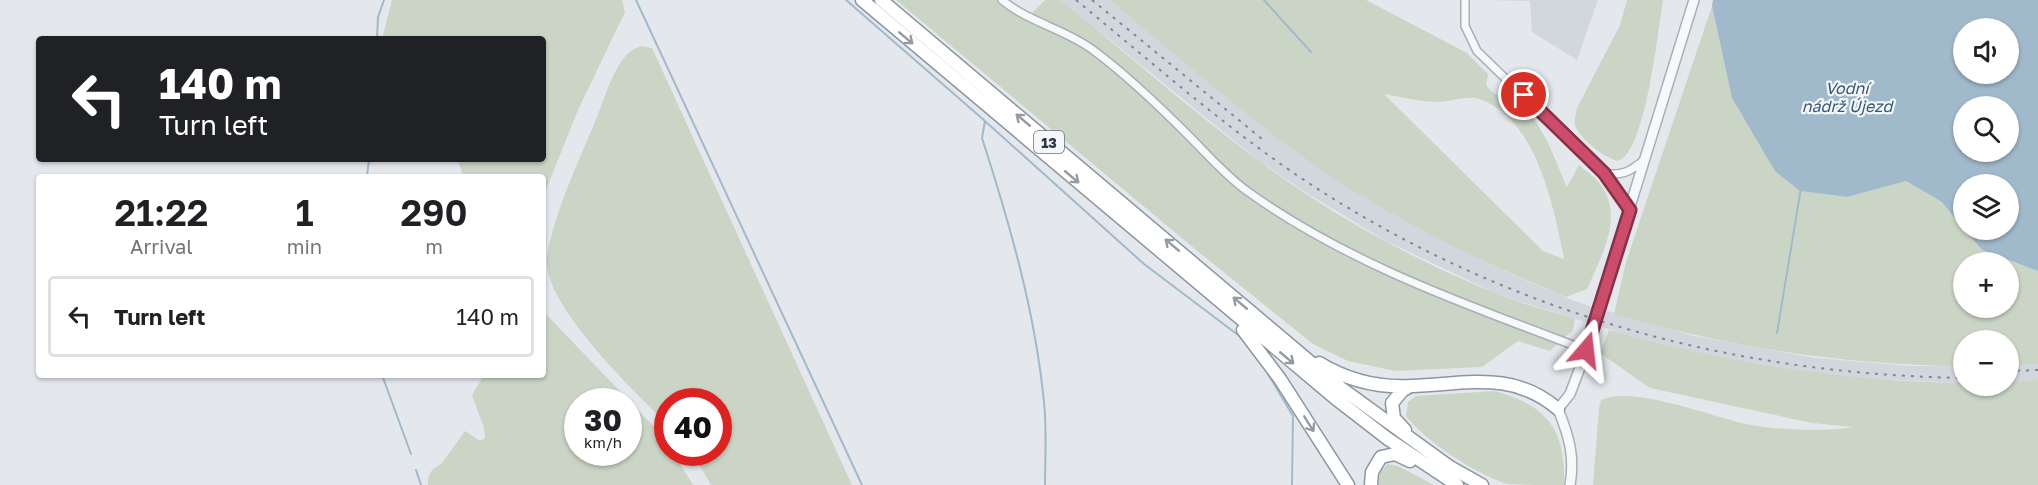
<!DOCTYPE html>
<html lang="en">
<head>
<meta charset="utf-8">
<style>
	:root { --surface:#fff; --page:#f2f2f2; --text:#202124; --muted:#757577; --line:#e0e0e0 }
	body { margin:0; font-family:"Golos Text",sans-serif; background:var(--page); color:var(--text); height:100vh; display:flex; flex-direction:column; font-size:22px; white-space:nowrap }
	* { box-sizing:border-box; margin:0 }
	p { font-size:20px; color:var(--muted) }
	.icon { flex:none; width:33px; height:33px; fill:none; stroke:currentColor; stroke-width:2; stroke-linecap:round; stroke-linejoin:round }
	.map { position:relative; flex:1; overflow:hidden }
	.drawer { position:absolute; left:36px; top:174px; width:510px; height:204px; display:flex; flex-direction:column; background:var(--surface); border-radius:6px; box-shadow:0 2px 4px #0004 }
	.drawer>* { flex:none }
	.hud { position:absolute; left:36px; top:36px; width:510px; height:126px; border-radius:6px; box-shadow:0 2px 4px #0004; background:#202124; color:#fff; overflow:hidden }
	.buttons { position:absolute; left:1953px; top:18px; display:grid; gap:12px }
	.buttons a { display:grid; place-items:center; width:66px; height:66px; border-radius:50%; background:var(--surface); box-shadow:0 2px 4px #0004; font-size:30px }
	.speed { position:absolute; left:564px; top:388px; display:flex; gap:12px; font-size:30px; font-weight:700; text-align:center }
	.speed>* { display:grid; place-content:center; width:78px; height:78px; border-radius:50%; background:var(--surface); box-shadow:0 2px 4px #0004; line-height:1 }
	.speed small { font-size:15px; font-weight:400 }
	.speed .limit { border:9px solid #d22; background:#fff; color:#111 }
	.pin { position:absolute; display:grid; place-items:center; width:51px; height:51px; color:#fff; margin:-26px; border:3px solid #fff; border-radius:50%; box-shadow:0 2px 6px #0007 }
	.me { position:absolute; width:66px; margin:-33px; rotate:17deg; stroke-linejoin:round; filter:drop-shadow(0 0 4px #0008) }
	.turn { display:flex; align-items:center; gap:21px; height:126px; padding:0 24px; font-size:27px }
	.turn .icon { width:78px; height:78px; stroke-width:2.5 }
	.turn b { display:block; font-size:42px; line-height:51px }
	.eta { display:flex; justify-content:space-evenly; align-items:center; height:102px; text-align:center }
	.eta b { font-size:36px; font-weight:600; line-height:42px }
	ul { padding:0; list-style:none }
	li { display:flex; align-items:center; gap:18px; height:81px; margin:0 12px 9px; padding:0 12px; border:3px solid var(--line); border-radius:6px }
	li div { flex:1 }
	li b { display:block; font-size:22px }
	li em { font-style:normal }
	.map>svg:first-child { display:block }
</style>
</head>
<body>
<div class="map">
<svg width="2038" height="485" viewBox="0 0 2038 485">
	<rect width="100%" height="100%" fill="#e4e8ec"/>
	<!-- built -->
	<path fill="#d2d7dd" d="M1061,0H1110L1316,166L1405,221L1515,276L1580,303L1694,336L1816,358L1911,366H1963V383L1848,378L1745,364L1653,343L1499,295L1384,240L1305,192L1259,161Z
		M1485,0H1598L1577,60L1532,32L1530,1Z
		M2038,364V380L2009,382L2008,365Z"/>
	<!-- green -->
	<path fill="#cbd5c5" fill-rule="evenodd" d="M392,0H622L625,12L578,110L543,197V177H463L458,159H543V39H382Z
		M896,0H1000L1025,20L1045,0H1061C1127,54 1191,110 1259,161C1331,215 1414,260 1497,294C1522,304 1549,311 1575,319L1573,330L1550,351L1518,341L1482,367L1395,371L1348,361L1313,344L1201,254Z
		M1110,0H1366L1467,53L1488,74L1486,85C1496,99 1508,97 1521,106C1544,124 1555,161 1567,187L1579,165C1586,171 1595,177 1600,184C1625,216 1601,257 1587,289L1566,297C1479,261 1394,220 1316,166C1244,116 1178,56 1110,0ZM1384,94C1401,97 1421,102 1438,102C1451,102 1468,95 1479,99C1537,118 1554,208 1564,259L1543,251Z
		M1627,0H1663C1658,29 1646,152 1618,161C1605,158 1582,140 1576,128C1573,121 1576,115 1577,108L1620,25Z
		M1712,6L1732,97L1800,191L1847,197L1906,181L1942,202L1982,250L2038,271V364L2009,365L2008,340H1964L1963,366C1843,365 1729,347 1614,314L1626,262ZM1964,262H2008V308H1964Z
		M641,46L652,48L852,485H711L692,453H718V402H668L667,423C636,394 541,302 547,258C552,217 581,156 597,117C606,96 616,53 641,46Z
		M543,311L660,433L667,444L668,453H674L693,485H428V478L432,470L442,463L465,431L480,441L485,438L484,428L472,395L484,375H543ZM578,402H628V453H578Z
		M1609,330C1726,363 1842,381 1963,383L1964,386H2008L2009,382L2038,380V485H1593L1599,408L1601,400C1633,385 1710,416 1746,424C1776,430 1823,432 1852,427L1812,423L1650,388L1600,353Z
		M1495,391C1548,406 1566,430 1564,485C1547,485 1522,485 1507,484C1476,474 1426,442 1406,416L1408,402L1416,396Z
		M1387,464L1398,466L1434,485H1378L1380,473Z"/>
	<!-- water -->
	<path fill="#a0b9cb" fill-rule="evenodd" d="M1713,0H2038V271L1982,250L1965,230H2008V184H1964L1963,228L1942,202L1906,181L1847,197L1800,191L1775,171L1732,98L1712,6ZM1964,28H2008V74H1964ZM2008,106V152H1964V106Z"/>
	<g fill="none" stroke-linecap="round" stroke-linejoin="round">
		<!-- stream -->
		<path stroke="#a0b9cb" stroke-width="2" d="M636,0L862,485
			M846,0L985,121L982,138C1010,225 1035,311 1044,402C1047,429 1045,458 1045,485
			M1264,0L1311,52
			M377,39L378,17L384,0
			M986,122L1144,264L1242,338
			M367,176L369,159
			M1777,333L1801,188
			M1265,369L1293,416L1292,485
			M382,375L411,454
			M416,470L421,485"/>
		<!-- minor casing -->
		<g stroke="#a9afb6" stroke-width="10">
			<path id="minor" d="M1002,0C1030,23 1065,29 1093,50C1127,75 1158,105 1188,135C1206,153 1225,175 1247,191C1348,264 1470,306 1586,350
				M1465,0V26L1477,51L1603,173
				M1630,210L1603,173C1622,176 1630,172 1644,160"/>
		</g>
		<!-- tertiary casing -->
		<g stroke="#a9afb6" stroke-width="12">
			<path id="tertiary" d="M1570,485C1575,457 1569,436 1558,409L1570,394L1581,365L1694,0"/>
		</g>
		<!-- trunk casing -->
		<g stroke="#8b96a2" stroke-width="15">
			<path id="trunk" d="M862,0L1335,398L1388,439L1457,485
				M881,0L1341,388L1450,467L1482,485
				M1243,330L1280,379L1348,485
				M1319,363C1347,380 1380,388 1412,386C1467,384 1512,370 1558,409
				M1405,430L1394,418L1392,403L1403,390L1411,386
				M1371,485L1372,472L1381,457L1395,454L1410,461"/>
		</g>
		<!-- minor -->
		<use href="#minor" stroke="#f7f8fa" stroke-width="7"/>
		<!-- tertiary -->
		<use href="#tertiary" stroke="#f7f8fa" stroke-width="9"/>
		<!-- trunk -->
		<use href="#trunk" stroke="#fff" stroke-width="12"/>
		<!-- rail -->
		<path stroke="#7d8995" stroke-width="2" stroke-dasharray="3 6" stroke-linecap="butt" d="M1076,0C1149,60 1220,123 1298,176C1498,310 1724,374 1964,378
			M1092,0L1262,139
			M2008,371L2038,370"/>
	</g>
	<!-- one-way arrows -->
	<defs><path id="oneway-shaft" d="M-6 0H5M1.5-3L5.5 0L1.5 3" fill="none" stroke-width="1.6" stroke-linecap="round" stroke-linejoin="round" transform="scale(1.5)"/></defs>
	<g stroke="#969ba2">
		<use href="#oneway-shaft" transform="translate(906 38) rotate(40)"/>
		<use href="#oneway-shaft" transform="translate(1023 120) rotate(-140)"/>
		<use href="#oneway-shaft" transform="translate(1072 177) rotate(40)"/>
		<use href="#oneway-shaft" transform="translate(1172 245) rotate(-140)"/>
		<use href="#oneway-shaft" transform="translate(1240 303) rotate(-140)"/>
		<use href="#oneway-shaft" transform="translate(1287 358) rotate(40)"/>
		<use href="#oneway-shaft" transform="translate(1309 424) rotate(58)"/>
	</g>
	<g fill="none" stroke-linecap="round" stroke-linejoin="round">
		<!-- route casing -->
		<g stroke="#853146" stroke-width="15">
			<path id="route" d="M1524,95L1604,173L1630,210L1586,350"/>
		</g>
		<!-- route -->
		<use href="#route" stroke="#cd4c6c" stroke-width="10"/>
	</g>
	<g text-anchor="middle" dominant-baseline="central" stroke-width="4.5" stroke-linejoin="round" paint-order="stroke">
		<!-- shield labels -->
		<rect fill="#f4f6f9" stroke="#68707a" stroke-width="1.5" x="1034" y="131" width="30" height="22" rx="4.5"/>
		<g font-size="14" font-weight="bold" fill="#2c3744">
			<text x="1049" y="142">13</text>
		</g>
		<!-- water labels -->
		<g font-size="16" font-style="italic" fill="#365978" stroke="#f4f6f9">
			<text x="1847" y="88">Vodní<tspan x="1847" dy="18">nádrž Újezd</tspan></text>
		</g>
	</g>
</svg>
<div class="buttons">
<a><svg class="icon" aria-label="sound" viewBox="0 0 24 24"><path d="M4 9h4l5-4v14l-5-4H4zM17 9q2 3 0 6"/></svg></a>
<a><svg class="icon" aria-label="search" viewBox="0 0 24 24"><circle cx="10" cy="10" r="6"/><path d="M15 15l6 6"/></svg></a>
<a><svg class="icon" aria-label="layers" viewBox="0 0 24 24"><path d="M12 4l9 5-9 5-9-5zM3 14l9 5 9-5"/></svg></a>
<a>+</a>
<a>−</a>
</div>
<div class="speed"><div>30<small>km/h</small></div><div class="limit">40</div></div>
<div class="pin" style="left:1524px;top:95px;background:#d93025"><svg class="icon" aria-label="arrive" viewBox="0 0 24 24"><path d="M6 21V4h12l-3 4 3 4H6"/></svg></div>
<svg class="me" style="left:1586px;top:350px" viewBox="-20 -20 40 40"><path d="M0-17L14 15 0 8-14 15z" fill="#cd4c6c" stroke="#fff" stroke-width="4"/></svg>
<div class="hud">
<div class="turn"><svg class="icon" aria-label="left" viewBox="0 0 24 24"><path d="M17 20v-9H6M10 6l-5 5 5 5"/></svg><div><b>140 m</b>Turn left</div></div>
</div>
<section class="drawer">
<div class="eta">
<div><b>21:22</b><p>Arrival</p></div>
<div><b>1</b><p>min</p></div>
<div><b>290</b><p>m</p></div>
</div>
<ul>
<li><svg class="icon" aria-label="left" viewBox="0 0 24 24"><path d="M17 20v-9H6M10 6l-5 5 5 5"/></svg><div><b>Turn left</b></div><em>140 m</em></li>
</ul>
</section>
</div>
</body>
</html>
